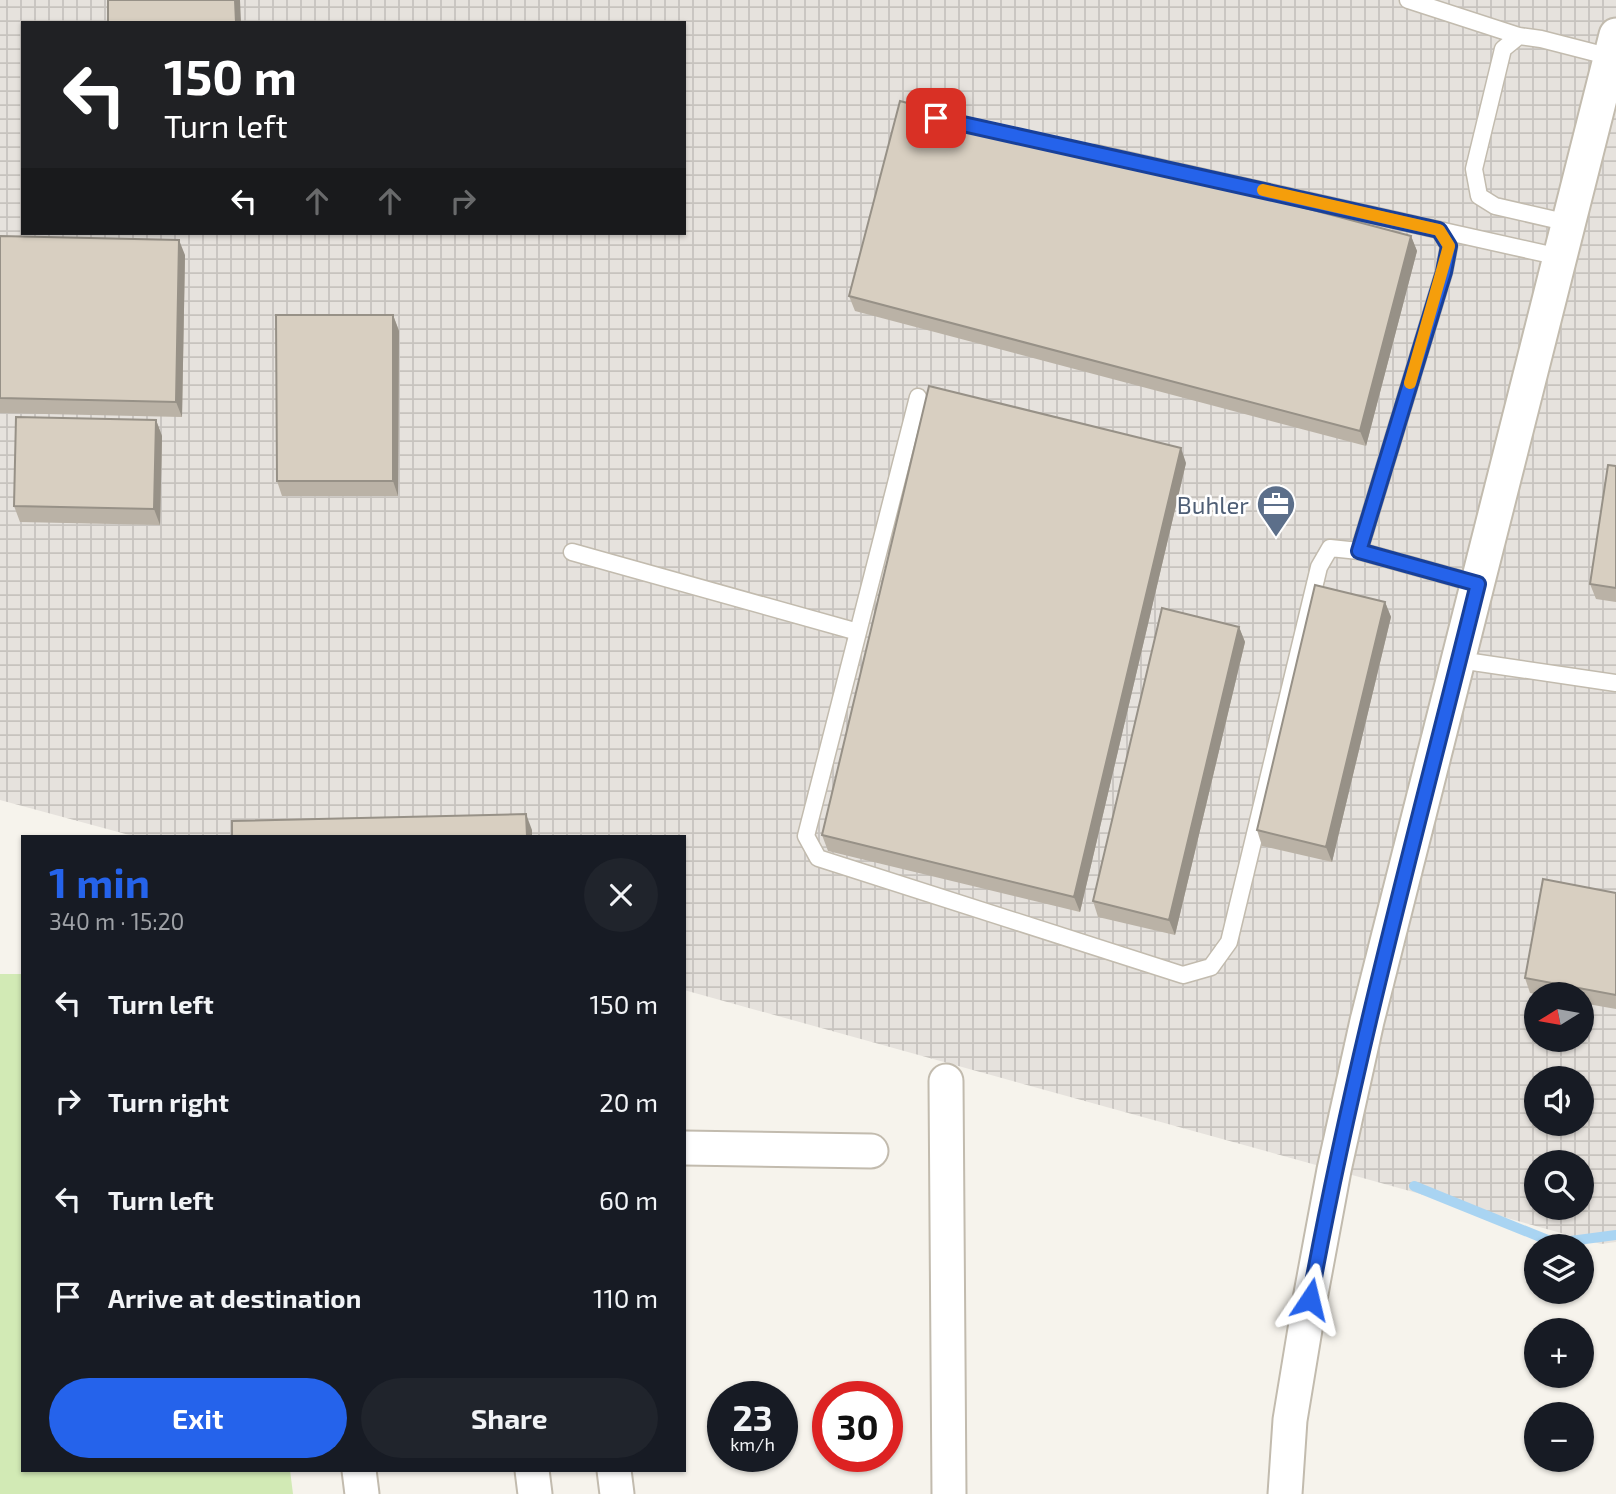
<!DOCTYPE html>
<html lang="en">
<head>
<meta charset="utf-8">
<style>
	:root { --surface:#171b24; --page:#20242c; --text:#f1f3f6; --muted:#9ea1a6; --accent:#2563eb }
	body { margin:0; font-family:"Exo 2",sans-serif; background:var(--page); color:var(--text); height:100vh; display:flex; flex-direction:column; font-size:26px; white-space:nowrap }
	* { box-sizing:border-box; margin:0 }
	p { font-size:23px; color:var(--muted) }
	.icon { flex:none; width:38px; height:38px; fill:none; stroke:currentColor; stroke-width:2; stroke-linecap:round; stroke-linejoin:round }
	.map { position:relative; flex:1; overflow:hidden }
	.side { position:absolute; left:21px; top:835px; width:665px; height:637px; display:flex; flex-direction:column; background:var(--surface); border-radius:0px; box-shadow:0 2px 5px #0004 }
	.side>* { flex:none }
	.hud { position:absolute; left:21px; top:21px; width:665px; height:214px; border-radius:0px; box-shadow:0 2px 5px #0004; background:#202124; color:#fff; overflow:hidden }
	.needle { width:46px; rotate:259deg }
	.controls { position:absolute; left:1524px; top:982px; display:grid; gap:14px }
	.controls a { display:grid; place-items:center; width:70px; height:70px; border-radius:50%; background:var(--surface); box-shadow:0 2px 5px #0004; font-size:35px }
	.speed { position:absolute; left:707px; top:1381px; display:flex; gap:14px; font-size:35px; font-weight:700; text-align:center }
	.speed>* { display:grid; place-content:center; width:91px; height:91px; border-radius:50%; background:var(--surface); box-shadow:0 2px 5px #0004; line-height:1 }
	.speed small { font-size:18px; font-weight:400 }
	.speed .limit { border:10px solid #d22; background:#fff; color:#111 }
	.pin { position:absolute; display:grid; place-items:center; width:60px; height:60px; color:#fff; margin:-30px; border-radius:14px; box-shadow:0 4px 10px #0006 }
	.me { position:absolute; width:77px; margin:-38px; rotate:10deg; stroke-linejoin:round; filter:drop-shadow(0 0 5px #0008) }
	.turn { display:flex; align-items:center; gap:24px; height:147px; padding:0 28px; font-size:32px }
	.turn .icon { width:91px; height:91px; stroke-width:2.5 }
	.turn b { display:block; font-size:49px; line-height:60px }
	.lanes { display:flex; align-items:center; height:66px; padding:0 28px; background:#0003; justify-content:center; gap:35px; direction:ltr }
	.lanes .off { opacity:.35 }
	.round { display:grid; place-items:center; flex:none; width:74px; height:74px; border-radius:37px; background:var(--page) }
	.head { display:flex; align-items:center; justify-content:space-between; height:119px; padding:0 28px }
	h1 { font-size:42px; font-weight:700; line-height:52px; color:var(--accent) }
	.action { display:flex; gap:14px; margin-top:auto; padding:14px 28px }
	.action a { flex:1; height:80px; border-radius:42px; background:var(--accent); color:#fff; font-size:28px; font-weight:700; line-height:80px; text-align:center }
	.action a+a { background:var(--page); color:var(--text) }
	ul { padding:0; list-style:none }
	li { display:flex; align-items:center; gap:21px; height:98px; padding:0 28px }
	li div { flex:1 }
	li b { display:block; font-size:26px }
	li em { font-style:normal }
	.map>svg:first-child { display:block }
</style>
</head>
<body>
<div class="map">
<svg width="1616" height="1494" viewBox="0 0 1616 1494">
	<defs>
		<pattern id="industrial-grid" width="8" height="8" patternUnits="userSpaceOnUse" patternTransform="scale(1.75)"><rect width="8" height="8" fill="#e6e2dd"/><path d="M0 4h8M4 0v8" fill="none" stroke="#c7c3be"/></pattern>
	</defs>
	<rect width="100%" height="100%" fill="#f6f3ec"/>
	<!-- industrial -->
	<path fill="url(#industrial-grid)" fill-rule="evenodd" d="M0,0H1616V1242L1601,1244L684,990V836H133L0,800ZM23,23H684V233H23ZM1536,994H1582V1040H1536ZM1536,1078H1582V1124H1536ZM1536,1162H1582V1208H1536Z"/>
	<!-- green -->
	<path fill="#d2eab5" d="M0,974H23V1470H290L293,1494H0Z"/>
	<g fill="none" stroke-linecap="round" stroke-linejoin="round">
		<!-- stream -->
		<path stroke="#a9d4f2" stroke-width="10" d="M1414,1186L1555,1243L1616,1235"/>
		<!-- service casing -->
		<g stroke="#c2bbae" stroke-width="19">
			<path id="service" d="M1408,0L1519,36
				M1095,153L1439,230L1449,246L1444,272L1359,551
				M1569,223L1495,206L1479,196L1474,169L1503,49L1519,36L1541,39L1611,57
				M1439,230L1560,257
				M918,397L806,836L818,858L1183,975L1211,967L1229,942L1319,567L1330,548L1359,551L1478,584
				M572,552L858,632
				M1459,660L1616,683"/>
		</g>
		<!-- minor casing -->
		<g stroke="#c2bbae" stroke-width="37">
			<path id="minor" d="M946,1081L949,1494
				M684,1148L871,1151
				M359,1470L362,1494
				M532,1470L535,1494
				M614,1470L617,1494
				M1285,1494L1290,1420L1310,1299L1334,1170L1367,1021L1616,35"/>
		</g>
		<!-- service -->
		<use href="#service" stroke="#fff" stroke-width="16"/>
		<!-- minor -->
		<use href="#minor" stroke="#fff" stroke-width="33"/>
	</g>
	<!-- wall -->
	<path fill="#bab2a6" d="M0,236L185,255L182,417L0,413Z
		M1411,236L1417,251L1366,446L855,311L849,296Z
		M393,315L399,331L398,496H282L277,481Z
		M156,420L162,436L160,525L20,522L14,506Z
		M1186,463L1080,912L828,851L822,835Z
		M1616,466V602L1596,599L1590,584Z
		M1385,602L1391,617L1332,862L1262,846L1257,830Z
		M1239,627L1245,642L1175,935L1098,917L1093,901Z
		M1616,893V1009L1582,1003V994H1536L1530,993L1525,978Z"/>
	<!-- shaded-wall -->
	<path fill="#979187" d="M235,0H240L241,23H236Z
		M1411,236L1417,251L1366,446L1360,431Z
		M179,240L185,255L182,417L176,402Z
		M393,315L399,331L398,496L393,481Z
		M156,420L162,436L160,525L154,509Z
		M1181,448L1186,463L1080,912L1074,897Z
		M1385,602L1391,617L1332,862L1326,847Z
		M1239,627L1245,642L1175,935L1169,920Z
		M526,814L532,830V836H527Z"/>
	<!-- building -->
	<path fill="#d8cfc1" stroke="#979187" stroke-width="2" d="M108,0H235L236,23H108Z
		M900,101L1411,236L1360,431L849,296Z
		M0,236L179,240L176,402L0,398Z
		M276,315H393V481H277Z
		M929,386L1181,448L1074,897L822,835Z
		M16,417L156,420L154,509L14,506Z
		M1608,465L1616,466V588L1590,584Z
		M1315,585L1385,602L1326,847L1257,830Z
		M1162,608L1239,627L1169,920L1093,901Z
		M526,814L527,836H232V821Z
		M1543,879L1616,893V995L1525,978Z"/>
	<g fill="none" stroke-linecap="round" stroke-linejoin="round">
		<!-- route casing -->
		<g stroke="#184099" stroke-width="18">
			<path id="route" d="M936,118L1439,230L1449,246L1444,272L1359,551L1478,584C1419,822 1354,1058 1310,1299"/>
		</g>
		<!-- route -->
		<use href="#route" stroke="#2563eb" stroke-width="12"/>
		<!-- slow -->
		<path stroke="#f59e0b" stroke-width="12" d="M1263,190L1439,230L1449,246L1410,383"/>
	</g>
	<!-- icons -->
	<defs>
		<g id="office-pin" transform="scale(2.0125)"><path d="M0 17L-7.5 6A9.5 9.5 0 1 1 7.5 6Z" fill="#5c6f8a" stroke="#fff"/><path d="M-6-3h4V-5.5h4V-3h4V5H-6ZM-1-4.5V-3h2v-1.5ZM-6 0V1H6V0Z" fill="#fff"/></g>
	</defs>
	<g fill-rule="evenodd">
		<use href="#office-pin" x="1276" y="504"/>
	</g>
	<g text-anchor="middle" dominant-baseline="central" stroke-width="5" stroke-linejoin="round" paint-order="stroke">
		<!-- service labels -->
		<g font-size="24" fill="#4e5e75" stroke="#fff" text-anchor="end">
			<text x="1249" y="504">Buhler</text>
		</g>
	</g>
</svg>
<div class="controls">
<a><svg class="needle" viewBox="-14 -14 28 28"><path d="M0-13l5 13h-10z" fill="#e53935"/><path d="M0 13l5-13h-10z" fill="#9ea1a6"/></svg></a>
<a><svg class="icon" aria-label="sound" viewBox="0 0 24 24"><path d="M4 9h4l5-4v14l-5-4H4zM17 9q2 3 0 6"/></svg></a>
<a><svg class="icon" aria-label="search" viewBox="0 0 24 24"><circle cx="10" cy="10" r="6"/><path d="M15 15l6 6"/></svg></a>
<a><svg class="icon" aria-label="layers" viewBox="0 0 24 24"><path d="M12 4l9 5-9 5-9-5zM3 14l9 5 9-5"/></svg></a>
<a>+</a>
<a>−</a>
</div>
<div class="speed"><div>23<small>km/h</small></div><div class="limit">30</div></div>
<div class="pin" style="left:936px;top:118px;background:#d93025"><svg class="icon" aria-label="arrive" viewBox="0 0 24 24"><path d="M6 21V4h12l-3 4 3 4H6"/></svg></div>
<svg class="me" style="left:1310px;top:1299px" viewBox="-20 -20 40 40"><path d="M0-17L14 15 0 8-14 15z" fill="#2563eb" stroke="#fff" stroke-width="4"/></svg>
<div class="hud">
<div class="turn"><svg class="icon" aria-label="left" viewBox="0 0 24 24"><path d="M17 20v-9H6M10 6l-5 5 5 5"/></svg><div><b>150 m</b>Turn left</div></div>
<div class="lanes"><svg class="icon" aria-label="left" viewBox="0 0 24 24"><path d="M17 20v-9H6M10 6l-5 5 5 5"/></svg><svg class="icon off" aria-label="ahead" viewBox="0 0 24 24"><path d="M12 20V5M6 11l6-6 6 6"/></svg><svg class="icon off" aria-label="ahead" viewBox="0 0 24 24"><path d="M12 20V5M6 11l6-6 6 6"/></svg><svg class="icon off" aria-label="right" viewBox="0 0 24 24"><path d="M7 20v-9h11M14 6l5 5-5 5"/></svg></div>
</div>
<section class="side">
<div class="head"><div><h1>1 min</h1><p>340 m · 15:20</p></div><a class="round"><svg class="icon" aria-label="close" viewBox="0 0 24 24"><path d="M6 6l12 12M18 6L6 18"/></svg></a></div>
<ul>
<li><svg class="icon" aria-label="left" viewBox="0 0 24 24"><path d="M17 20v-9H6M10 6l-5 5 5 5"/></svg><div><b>Turn left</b></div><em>150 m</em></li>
<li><svg class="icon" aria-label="right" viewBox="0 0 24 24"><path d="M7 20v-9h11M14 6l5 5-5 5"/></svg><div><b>Turn right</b></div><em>20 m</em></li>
<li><svg class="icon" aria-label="left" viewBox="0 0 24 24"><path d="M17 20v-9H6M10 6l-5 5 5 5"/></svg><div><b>Turn left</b></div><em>60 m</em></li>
<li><svg class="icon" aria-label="arrive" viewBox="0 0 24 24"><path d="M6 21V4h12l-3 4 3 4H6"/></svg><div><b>Arrive at destination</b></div><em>110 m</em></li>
</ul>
<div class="action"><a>Exit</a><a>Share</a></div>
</section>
</div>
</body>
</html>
